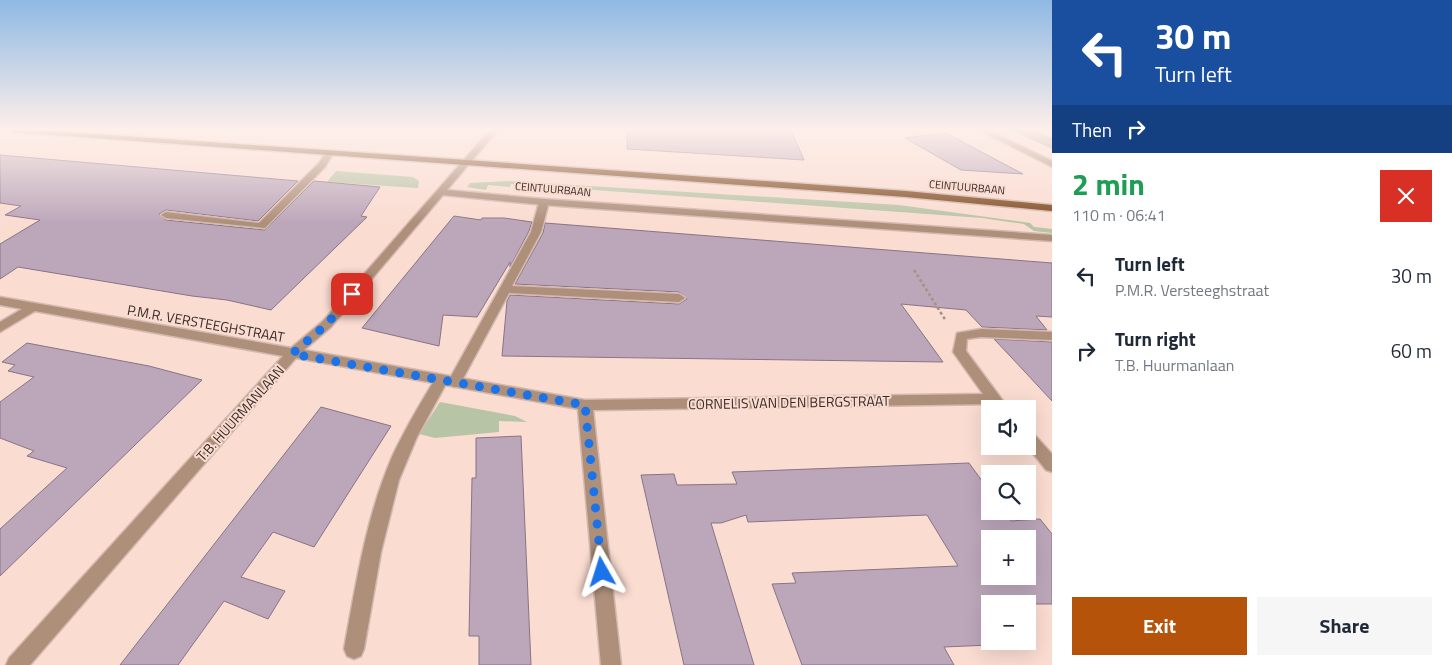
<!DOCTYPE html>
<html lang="en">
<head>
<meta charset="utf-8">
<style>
	:root { --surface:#fff; --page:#f6f6f7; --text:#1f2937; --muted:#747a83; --accent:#b45309 }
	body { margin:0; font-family:"Titillium Web",sans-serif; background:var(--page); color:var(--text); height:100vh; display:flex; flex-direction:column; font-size:19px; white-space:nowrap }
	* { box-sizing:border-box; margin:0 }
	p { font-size:16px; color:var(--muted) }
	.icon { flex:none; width:28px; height:28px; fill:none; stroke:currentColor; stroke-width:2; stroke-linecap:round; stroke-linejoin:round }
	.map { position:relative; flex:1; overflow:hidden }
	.side { display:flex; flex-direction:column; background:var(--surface); width:400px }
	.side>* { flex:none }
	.guide { background:#1a4fa0; color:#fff; overflow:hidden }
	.controls { position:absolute; left:981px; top:400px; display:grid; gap:10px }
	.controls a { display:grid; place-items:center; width:55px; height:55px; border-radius:0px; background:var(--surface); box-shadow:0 5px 20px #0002; font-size:25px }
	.pin { position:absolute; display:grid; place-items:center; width:42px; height:42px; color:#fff; margin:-21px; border-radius:10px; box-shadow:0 2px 8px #0006 }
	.me { position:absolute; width:55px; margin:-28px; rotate:354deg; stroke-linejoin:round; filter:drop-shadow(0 0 4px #0008) }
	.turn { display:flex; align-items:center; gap:18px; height:105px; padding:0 20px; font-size:22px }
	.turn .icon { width:65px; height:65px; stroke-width:2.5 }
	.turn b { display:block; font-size:35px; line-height:42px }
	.then { display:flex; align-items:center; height:48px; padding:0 20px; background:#0003; gap:10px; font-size:19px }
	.round { display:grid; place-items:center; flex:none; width:52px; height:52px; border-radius:0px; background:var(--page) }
	.headline { display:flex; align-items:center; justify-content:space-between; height:85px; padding:0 20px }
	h1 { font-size:30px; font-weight:700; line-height:38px; color:#1e9e55 }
	.primary-button { display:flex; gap:10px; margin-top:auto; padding:10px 20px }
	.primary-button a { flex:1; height:58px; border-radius:0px; background:var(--accent); color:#fff; font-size:20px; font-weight:700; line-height:58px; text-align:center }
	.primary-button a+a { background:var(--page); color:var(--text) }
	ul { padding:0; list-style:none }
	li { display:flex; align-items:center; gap:15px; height:75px; padding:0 20px }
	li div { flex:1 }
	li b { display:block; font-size:19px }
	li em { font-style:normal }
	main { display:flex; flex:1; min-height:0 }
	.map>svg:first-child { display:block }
</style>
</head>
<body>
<main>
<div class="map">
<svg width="1052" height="665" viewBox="0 0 1052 665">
	<rect width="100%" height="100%" fill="#fadcd1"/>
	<!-- green -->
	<path fill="#b8c4a6" d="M336,171L413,177L419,181L418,188L327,182Z
		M508,181L899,205L1030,223L1034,227L1052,229V233L1034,231L1024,224L982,218L511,184L510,187L488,185L486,190L467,187L470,183Z
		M440,402L515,416L527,422L499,421V432L435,438L419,434Z"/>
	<!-- forest -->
	<path fill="#97a484" d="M1012,130H1034L1052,138V149Z"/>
	<!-- building -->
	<path fill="#bca7ba" stroke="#877486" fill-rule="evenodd" d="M627,130H791L804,160L627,149Z
		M946,133L1023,174L961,170L905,138Z
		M0,155L298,181L258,221L166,210L159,214L166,220L265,230L314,181L380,187L361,216L367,217L271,310L227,300L192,296L18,267L0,279V244L40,220L5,215L21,206L0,203Z
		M454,216L481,220L482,218H504L532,222L529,231L510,267V262L477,317L443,315L439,346L362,328Z
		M545,223L1052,263V317L1036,316L1047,330L982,327L966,310L901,304L943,362L502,356L507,301L510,295L679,304L687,299L679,292L515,284L543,233Z
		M994,339L1052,342V401L1011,357Z
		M27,343L149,366L202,380L0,576V529L67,468L27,456L34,451L0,438V402L34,377L8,371L15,365L2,362Z
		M321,407L391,426L314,547L273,532L241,577L285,591L268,619L224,601L178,665H120Z
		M521,436L531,665H479V636H469L472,478H476V438Z
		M969,463L990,492V511H1004L1011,521L1040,519L1052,534V604H990V645L944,647L954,665H802L772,584L796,583L792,573L958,566L927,515L748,522L746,515L721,523H711L754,665H684L641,475L674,474L677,485L737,484L732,472ZM990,539H1028V576H990Z"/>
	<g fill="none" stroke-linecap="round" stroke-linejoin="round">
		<!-- service casing -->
		<g stroke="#d3b9af" stroke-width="3">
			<path id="service" d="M326,152L333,154L325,167L265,228L166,218L161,215L166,212L259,223L319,163Z
				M544,199L549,202L541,232L512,286L679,294L685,298L679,302L509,293L459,386L454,387L447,382L417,437L399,480L381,552L364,649L361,656L354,659L347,656L344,649C356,584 366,517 392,457C405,429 421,402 437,376L442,375L449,380L531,232L539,202Z"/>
		</g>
		<!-- minor casing -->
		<g stroke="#d3b9af" stroke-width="3">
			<path id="minor" d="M490,130H498L447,190L544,199L1052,235V241L544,205L443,195L331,327L304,350L585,400L983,394L953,352L957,333L981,329L1052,332V340L981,337L967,339L966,351L1009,409H994L991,404L593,410L621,665H601L578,409L296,358L30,665H6L9,658L283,356L35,311L0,332V322L22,309L0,305V297L291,348L323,321Z
				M979,130H988L1052,161V167Z
				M1028,431L1033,433L1052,454V472L1046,470L1027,446Z"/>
		</g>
		<!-- primary casing -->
		<g stroke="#d3b9af" stroke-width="3">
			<path id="primary" d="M8,130H40L906,191L1052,205V211L906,197L12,132Z"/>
		</g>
		<!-- path -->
		<path stroke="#a69088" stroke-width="2.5" stroke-dasharray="3 2.5" stroke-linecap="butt" d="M914,270L946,321"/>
		<!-- service -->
		<use href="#service" fill="#ae8f7a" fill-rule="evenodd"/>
		<!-- minor -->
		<use href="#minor" fill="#ae8f7a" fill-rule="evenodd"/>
		<!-- primary -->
		<use href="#primary" fill="#7e481e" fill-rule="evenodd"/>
	</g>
	<!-- sky -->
	<linearGradient id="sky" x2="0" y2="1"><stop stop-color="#8fb9e4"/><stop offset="0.58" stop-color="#fdefea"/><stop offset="1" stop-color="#fdefea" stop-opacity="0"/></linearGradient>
	<rect width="1052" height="223" fill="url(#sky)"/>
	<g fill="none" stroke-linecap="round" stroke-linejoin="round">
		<!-- route -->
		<path stroke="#1a73e8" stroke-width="9" stroke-dasharray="0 16.2" d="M352,294L327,324L292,354L585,405L602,572"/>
	</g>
	<g text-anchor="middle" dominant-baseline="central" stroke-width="4" stroke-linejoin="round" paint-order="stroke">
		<!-- far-street labels -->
		<g font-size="11" fill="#372c28" stroke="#fadcd1">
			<text transform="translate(967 187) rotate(5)">CEINTUURBAAN</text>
			<text transform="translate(553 189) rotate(5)">CEINTUURBAAN</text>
		</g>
		<!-- street labels -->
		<g font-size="14" fill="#372c28" stroke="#fadcd1">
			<text transform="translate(206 323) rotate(10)">P.M.R. VERSTEEGHSTRAAT</text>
			<text transform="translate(789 402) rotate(-1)">CORNELIS VAN DEN BERGSTRAAT</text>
			<text transform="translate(240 413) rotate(-48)">T.B. HUURMANLAAN</text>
		</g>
	</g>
</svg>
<div class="controls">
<a><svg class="icon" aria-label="sound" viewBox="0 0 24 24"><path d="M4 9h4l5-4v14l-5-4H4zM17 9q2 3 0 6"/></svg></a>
<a><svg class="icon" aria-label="search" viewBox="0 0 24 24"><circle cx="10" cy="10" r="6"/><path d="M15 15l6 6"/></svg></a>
<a>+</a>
<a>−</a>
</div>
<div class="pin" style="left:352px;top:294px;background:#d93025"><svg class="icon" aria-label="arrive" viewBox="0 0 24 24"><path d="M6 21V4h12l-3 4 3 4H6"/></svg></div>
<svg class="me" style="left:602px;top:572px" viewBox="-20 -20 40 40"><path d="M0-17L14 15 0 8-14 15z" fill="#1a73e8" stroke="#fff" stroke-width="4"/></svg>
</div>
<section class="side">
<div class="guide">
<div class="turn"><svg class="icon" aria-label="left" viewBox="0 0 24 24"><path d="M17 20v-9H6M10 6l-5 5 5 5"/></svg><div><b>30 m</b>Turn left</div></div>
<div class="then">Then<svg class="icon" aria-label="right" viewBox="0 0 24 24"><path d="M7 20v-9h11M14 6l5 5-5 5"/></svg></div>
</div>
<div class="headline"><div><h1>2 min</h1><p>110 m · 06:41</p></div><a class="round" style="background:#d93025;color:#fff"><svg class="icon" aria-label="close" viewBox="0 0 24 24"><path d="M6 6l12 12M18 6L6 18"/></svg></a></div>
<ul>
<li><svg class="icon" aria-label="left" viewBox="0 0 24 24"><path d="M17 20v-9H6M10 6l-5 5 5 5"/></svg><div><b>Turn left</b><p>P.M.R. Versteeghstraat</p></div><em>30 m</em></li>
<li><svg class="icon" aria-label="right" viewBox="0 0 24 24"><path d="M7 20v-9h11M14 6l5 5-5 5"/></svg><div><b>Turn right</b><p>T.B. Huurmanlaan</p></div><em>60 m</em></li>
</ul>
<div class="primary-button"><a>Exit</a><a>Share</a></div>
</section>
</main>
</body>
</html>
